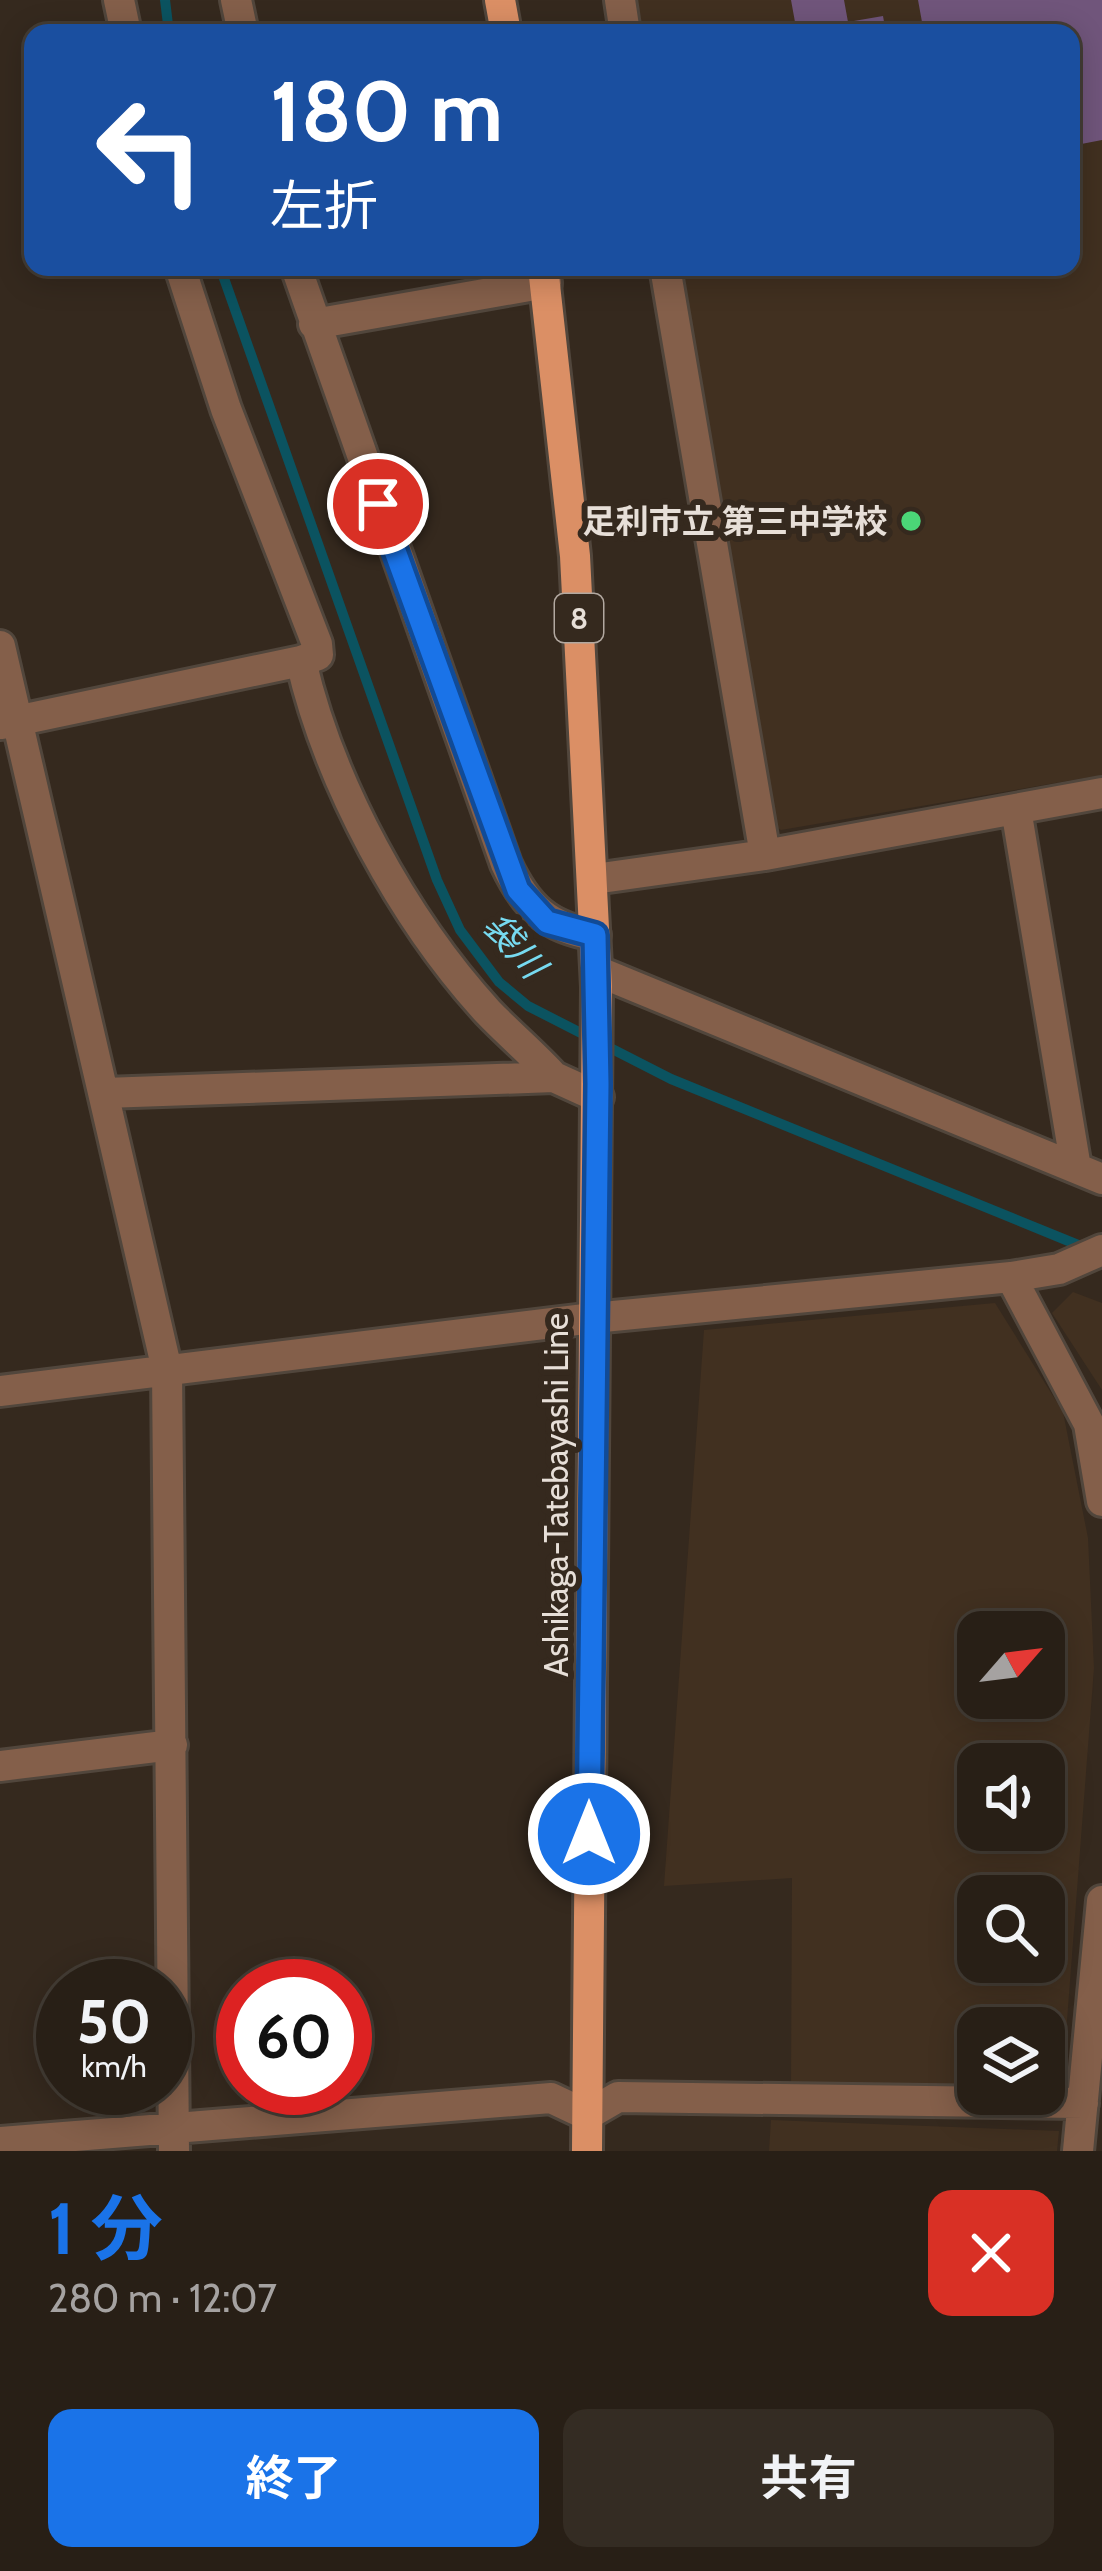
<!DOCTYPE html>
<html lang="ja">
<head>
<meta charset="utf-8">
<style>
	:root { --surface:#281f16; --page:#342c23; --text:#f1f3f6; --muted:#a5a2a1; --line:#443d35; --accent:#1a73e8 }
	body { margin:0; font-family:Cabin,"Noto Sans JP",sans-serif; background:var(--page); color:var(--text); height:100vh; display:flex; flex-direction:column; font-size:45px; white-space:nowrap }
	* { box-sizing:border-box; margin:0 }
	p { font-size:39px; color:var(--muted) }
	.icon { flex:none; width:66px; height:66px; fill:none; stroke:currentColor; stroke-width:2; stroke-linecap:round; stroke-linejoin:round }
	.map { position:relative; height:2151px; overflow:hidden }
	.sheet { display:flex; flex-direction:column; background:var(--surface); flex:1 }
	.sheet>* { flex:none }
	.banner { position:absolute; left:24px; top:24px; width:1056px; height:252px; border-radius:24px; box-shadow:0 6px 30px #0003,0 0 0 3px var(--line); background:#1a4fa0; color:#fff; overflow:hidden }
	.needle { width:78px; rotate:62deg }
	.buttons { position:absolute; left:957px; top:1611px; display:grid; gap:24px }
	.buttons a { display:grid; place-items:center; width:108px; height:108px; border-radius:24px; background:var(--surface); box-shadow:0 6px 30px #0003,0 0 0 3px var(--line); font-size:60px }
	.speed { position:absolute; left:36px; top:1959px; display:flex; gap:24px; font-size:60px; font-weight:700; text-align:center }
	.speed>* { display:grid; place-content:center; width:156px; height:156px; border-radius:50%; background:var(--surface); box-shadow:0 6px 30px #0003,0 0 0 3px var(--line); line-height:1 }
	.speed small { font-size:30px; font-weight:400 }
	.speed .limit { border:18px solid #d22; background:#fff; color:#111 }
	.pin { position:absolute; display:grid; place-items:center; width:102px; height:102px; color:#fff; margin:-51px; border:6px solid #fff; border-radius:50%; box-shadow:0 3px 12px #0007 }
	.me { position:absolute; width:132px; margin:-66px; rotate:0deg; stroke-linejoin:round; filter:drop-shadow(0 0 9px #0008) }
	.turn { display:flex; align-items:center; gap:42px; height:252px; padding:0 48px; font-size:54px }
	.turn .icon { width:156px; height:156px; stroke-width:2.5 }
	.turn b { display:block; font-size:84px; line-height:102px }
	.round { display:grid; place-items:center; flex:none; width:126px; height:126px; border-radius:24px; background:var(--page) }
	.summary { display:flex; align-items:center; justify-content:space-between; height:204px; padding:0 48px }
	h1 { font-size:72px; font-weight:700; line-height:90px; color:var(--accent) }
	.button { display:flex; gap:24px; margin-top:auto; padding:24px 48px }
	.button a { flex:1; height:138px; border-radius:24px; background:var(--accent); color:#fff; font-size:48px; font-weight:700; line-height:138px; text-align:center }
	.button a+a { background:var(--page); color:var(--text) }
	.map>svg:first-child { display:block }
</style>
</head>
<body>
<div class="map">
<svg width="1102" height="2151" viewBox="0 0 1102 2151">
	<rect width="100%" height="100%" fill="#35291e"/>
	<!-- built -->
	<path fill="#413020" fill-rule="evenodd" d="M630,0H1102V775L781,830L772,824L676,267H1071V33H635Z
		M1073,1292L1102,1303V1390L1052,1313Z
		M995,1303L1063,1412L1088,1538L1094,1668L1062,2086H1044V2028H978V2086L791,2085L792,1878L664,1886L704,1330ZM978,1632H1044V1698H978ZM978,1764H1044V1830H978ZM978,1896H1044V1962H978Z
		M771,2120L1059,2131L1057,2151H769Z"/>
	<g fill="none" stroke-linecap="round" stroke-linejoin="round">
		<!-- stream -->
		<path stroke="#0b5360" stroke-width="10" d="M165,0L169,33
			M220,267L437,880L460,930L499,982L528,1006L671,1079L1088,1249"/>
	</g>
	<!-- building -->
	<path fill="#70557b" d="M791,0H844L848,22L883,16L886,33H797Z
		M918,0H1102V140L1071,146V33H924Z"/>
	<g fill="none" stroke-linecap="round" stroke-linejoin="round">
		<!-- minor casing -->
		<g stroke="#51463c" stroke-width="36">
			<path id="minor" d="M119,0L126,33
				M236,0L243,33
				M620,0L625,33
				M180,267L226,409L317,644L318,655L301,661C329,783 403,919 488,1012C509,1034 533,1054 554,1077
				M296,267L506,864C526,907 548,928 595,935
				M665,267L765,855
				M314,324L546,283
				M0,646L167,1370L174,2151
				M1,724L301,661
				M1016,809L1076,1168
				M594,879L765,855L1102,793
				M597,971L1102,1179
				M105,1093L554,1077L598,1097
				M1011,1277L1089,1424L1102,1501
				M0,1391L593,1318L1011,1277L1059,1269L1102,1250
				M0,1766L172,1745
				M0,2142L551,2098L587,2115L618,2097L1083,2103
				M1078,2151L1102,1901"/>
		</g>
		<!-- major casing -->
		<g stroke="#51463c" stroke-width="36">
			<path id="major" d="M500,0L506,33
				M543,267L575,556L597,987L587,2151"/>
		</g>
		<!-- minor -->
		<use href="#minor" stroke="#845f4a" stroke-width="30"/>
		<!-- major -->
		<use href="#major" stroke="#db8f65" stroke-width="30"/>
	</g>
	<g fill="none" stroke-linecap="round" stroke-linejoin="round">
		<!-- route casing -->
		<g stroke="#114b97" stroke-width="30">
			<path id="route" d="M378,504L518,890L547,922L595,935L598,1084L589,1834"/>
		</g>
		<!-- route -->
		<use href="#route" stroke="#1a73e8" stroke-width="21"/>
	</g>
	<!-- markers -->
	<circle fill="#4bd677" stroke="#35291e" stroke-width="4.5" cx="911" cy="521" r="12"/>
	<g text-anchor="middle" dominant-baseline="central" stroke-width="12" stroke-linejoin="round" paint-order="stroke">
		<!-- shield labels -->
		<rect fill="#35291e" stroke="#b2a8a0" stroke-width="3" x="555" y="594" width="48" height="48" rx="9"/>
		<g font-size="30" font-weight="bold" fill="#e7dfd8">
			<text x="579" y="618">8</text>
		</g>
		<!-- poi labels -->
		<g font-size="33" font-weight="bold" fill="#e7dfd8" stroke="#35291e" text-anchor="end">
			<text x="887" y="521">足利市立 第三中学校</text>
		</g>
		<!-- street labels -->
		<g font-size="33" fill="#e7dfd8" stroke="#35291e">
			<text transform="translate(556 1495) rotate(-90)">Ashikaga-Tatebayashi Line</text>
		</g>
		<!-- water labels -->
		<g font-size="36" font-style="italic" fill="#77daf0" stroke="#35291e">
			<text transform="translate(515 945) rotate(49)">袋川</text>
		</g>
	</g>
</svg>
<div class="buttons">
<a><svg class="needle" viewBox="-14 -14 28 28"><path d="M0-13l5 13h-10z" fill="#e53935"/><path d="M0 13l5-13h-10z" fill="#a5a2a1"/></svg></a>
<a><svg class="icon" aria-label="sound" viewBox="0 0 24 24"><path d="M4 9h4l5-4v14l-5-4H4zM17 9q2 3 0 6"/></svg></a>
<a><svg class="icon" aria-label="search" viewBox="0 0 24 24"><circle cx="10" cy="10" r="6"/><path d="M15 15l6 6"/></svg></a>
<a><svg class="icon" aria-label="layers" viewBox="0 0 24 24"><path d="M12 4l9 5-9 5-9-5zM3 14l9 5 9-5"/></svg></a>
</div>
<div class="speed"><div>50<small>km/h</small></div><div class="limit">60</div></div>
<div class="pin" style="left:378px;top:504px;background:#d93025"><svg class="icon" aria-label="arrive" viewBox="0 0 24 24"><path d="M6 21V4h12l-3 4 3 4H6"/></svg></div>
<svg class="me" style="left:589px;top:1834px" viewBox="-20 -20 40 40"><circle r="17" fill="#1a73e8" stroke="#fff" stroke-width="3"/><path d="M0-11L8 9 0 5-8 9z" fill="#fff"/></svg>
<div class="banner">
<div class="turn"><svg class="icon" aria-label="left" viewBox="0 0 24 24"><path d="M17 20v-9H6M10 6l-5 5 5 5"/></svg><div><b>180 m</b>左折</div></div>
</div>
</div>
<section class="sheet">
<div class="summary"><div><h1>1 分</h1><p>280 m · 12:07</p></div><a class="round" style="background:#d93025;color:#fff"><svg class="icon" aria-label="close" viewBox="0 0 24 24"><path d="M6 6l12 12M18 6L6 18"/></svg></a></div>
<div class="button"><a>終了</a><a>共有</a></div>
</section>
</body>
</html>
